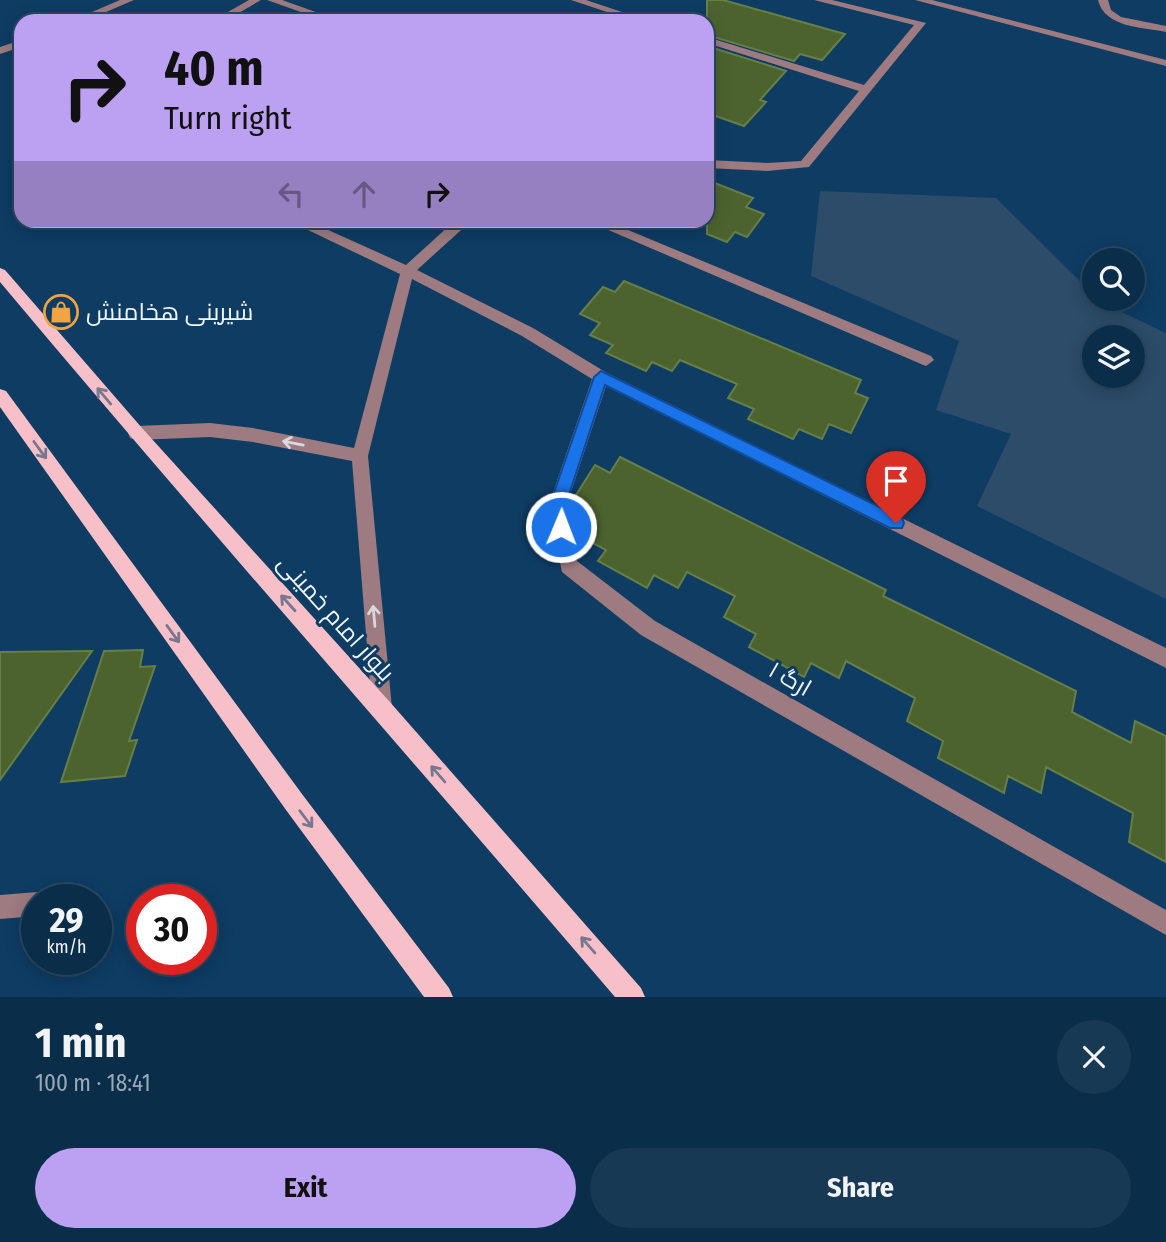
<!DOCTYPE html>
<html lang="en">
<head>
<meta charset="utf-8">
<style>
	:root { --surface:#0a2d4a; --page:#183954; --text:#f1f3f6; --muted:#99a8b5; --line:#2a4962; --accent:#bca0f2 }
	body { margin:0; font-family:"Fira Sans Condensed",Cairo,sans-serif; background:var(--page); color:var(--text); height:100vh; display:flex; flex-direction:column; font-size:26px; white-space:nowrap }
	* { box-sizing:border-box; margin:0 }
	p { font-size:23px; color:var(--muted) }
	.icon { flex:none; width:38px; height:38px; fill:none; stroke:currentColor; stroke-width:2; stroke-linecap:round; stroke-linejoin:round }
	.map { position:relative; height:997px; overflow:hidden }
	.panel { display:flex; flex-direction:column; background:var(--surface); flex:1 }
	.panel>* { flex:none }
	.top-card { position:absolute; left:14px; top:14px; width:700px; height:214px; border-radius:21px; box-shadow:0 4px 18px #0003,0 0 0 2px var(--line); background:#bca0f2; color:#111; overflow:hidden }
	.controls { position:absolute; left:1082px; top:248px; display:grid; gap:14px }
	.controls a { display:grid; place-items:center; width:63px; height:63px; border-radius:50%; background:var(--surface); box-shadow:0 4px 18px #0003,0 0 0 2px var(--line); font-size:35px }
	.speed { position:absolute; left:21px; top:884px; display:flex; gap:14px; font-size:35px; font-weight:700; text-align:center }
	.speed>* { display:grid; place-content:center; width:91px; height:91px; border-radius:50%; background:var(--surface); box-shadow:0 4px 18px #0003,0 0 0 2px var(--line); line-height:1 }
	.speed small { font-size:18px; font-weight:400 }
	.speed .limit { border:10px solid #d22; background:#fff; color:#111 }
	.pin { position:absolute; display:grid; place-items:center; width:60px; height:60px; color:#fff; margin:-72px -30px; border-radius:50% 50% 50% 0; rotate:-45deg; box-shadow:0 0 7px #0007 }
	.pin .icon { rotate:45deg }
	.me { position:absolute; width:77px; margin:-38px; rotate:1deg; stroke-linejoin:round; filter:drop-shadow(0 0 5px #0008) }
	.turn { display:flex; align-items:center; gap:24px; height:147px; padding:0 35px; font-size:32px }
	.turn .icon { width:91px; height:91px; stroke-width:2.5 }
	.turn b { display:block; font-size:49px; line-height:60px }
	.lanes { display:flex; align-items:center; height:66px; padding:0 35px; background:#0003; justify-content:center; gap:35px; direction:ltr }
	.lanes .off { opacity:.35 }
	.round { display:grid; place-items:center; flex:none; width:74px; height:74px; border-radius:37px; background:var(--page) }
	.headline { display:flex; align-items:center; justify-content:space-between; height:119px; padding:0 35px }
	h1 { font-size:42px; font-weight:700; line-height:52px }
	.cta { display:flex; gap:14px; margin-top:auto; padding:14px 35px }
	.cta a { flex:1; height:80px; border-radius:42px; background:var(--accent); color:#111; font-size:28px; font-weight:700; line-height:80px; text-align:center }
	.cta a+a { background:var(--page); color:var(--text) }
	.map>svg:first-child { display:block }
</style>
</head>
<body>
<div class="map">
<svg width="1166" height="997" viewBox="0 0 1166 997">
	<rect width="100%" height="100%" fill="#0e3c63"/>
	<!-- green -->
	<path fill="#2c4c69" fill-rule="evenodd" d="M820,191L996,198L1094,295V299L1166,333V599L977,506L1011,434L936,410L959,341L811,276ZM1094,338H1132V376H1094Z"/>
	<!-- building -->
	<path fill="#4d632e" stroke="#667e48" stroke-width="2" d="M707,0H723L845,34L822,60L800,54L794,61L707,35Z
		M707,46L786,71L760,100L766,102L744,126L707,113Z
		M707,180L753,198L746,207L764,214L747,237L735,232L727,242L707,234Z
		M624,281L861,380L855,393L868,398L851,433L829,424L822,439L799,429L793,439L748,419L754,409L728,398L737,384L680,360L672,371L652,362L646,371L606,353L613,345L590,335L600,323L580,314L603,287L615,292Z
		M620,457L886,590L883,596L1076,691L1072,712L1131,743L1135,721L1166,736V862L1129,842L1133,813L1046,767L1041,793L1008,776L1004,793L938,758L943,741L907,721L915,698L846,661L839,678L811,663L804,677L749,647L756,634L724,617L735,596L687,572L678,588L654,575L647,588L598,561L606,550L578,535L590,517L569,506L595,465L610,473Z
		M143,650L140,667L155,666L129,741L137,740L125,776L61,782L104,651Z
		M92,651L0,780V652Z"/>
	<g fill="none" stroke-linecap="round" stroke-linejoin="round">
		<!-- minor -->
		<path fill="#9d7b80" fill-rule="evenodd" d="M120,0H134L85,21H71Z
			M249,0H261L225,21H212Z
			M267,0H282L341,21H326Z
			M571,0H586L649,21H634Z
			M814,0H832L926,23L809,167L767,171L707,168V160L767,163L801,161L859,91L707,43V37L864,85L914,25Z
			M915,0H932L1166,60V66Z
			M1098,0H1108L1111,10L1121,17L1166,26V32C1142,27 1105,28 1098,0Z
			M21,40V47L0,54V47Z
			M287,220H306L406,265L450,225L458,220H475L460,231L417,270L533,328L607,373L1166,648V668L606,386L566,507L577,561L655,621L1166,910V935L641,635L562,572L548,507L592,379L522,336L412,279L368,456L392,708L389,715L382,718L375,715L372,708L352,461L253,442L210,437L136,440L130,438L128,433L130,428L136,426L210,423L253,428L354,448L400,274Z
			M585,220H604L931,356L934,360L926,366L921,364Z
			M37,892L45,896L47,900H37V916L0,919V895Z"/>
		<!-- major -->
		<path fill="#f7bfc8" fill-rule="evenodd" d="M0,268L5,270L142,428L389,701L641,988L645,997H615C411,758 202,523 0,282Z
			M0,389L6,391L302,794L449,988L453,997H424L286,810L0,407Z"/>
	</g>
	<!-- one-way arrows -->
	<defs><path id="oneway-shaft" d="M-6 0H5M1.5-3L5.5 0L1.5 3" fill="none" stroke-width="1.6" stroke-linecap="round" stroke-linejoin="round" transform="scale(1.75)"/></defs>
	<g stroke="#777790">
		<use href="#oneway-shaft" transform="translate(104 396) rotate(-130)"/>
		<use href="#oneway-shaft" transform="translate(40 450) rotate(54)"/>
		<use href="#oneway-shaft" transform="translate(288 603) rotate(-132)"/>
		<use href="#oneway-shaft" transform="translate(173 634) rotate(54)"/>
		<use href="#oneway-shaft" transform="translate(438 774) rotate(-131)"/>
		<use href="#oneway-shaft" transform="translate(306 819) rotate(53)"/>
		<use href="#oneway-shaft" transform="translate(588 945) rotate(-131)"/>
	</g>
	<g stroke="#dcd7dc">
		<use href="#oneway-shaft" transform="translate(293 443) rotate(-169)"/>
		<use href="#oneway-shaft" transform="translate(374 616) rotate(-95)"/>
	</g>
	<!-- route -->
	<path fill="#1a73e8" stroke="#114b97" stroke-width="2" d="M601,371L902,518L904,523L902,528H890L605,385L565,507L569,527L566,532H555L549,507L594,377Z"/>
	<!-- icons -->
	<defs>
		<g id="shop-ring" transform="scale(1.75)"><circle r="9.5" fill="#0e3c63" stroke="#f3a442" stroke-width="1.5"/><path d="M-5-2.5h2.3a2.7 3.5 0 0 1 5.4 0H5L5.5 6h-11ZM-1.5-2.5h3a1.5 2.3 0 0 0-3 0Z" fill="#f3a442"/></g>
	</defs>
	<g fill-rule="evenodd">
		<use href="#shop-ring" x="61" y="312"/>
	</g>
	<g text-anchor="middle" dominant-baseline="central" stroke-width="6" stroke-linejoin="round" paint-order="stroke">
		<!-- poi labels -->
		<g font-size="24" fill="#f1f6fb" stroke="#0e3c63" text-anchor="start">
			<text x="86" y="312">شیرینی هخامنش</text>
		</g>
		<!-- street labels -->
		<g font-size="24" fill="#f1f6fb" stroke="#0e3c63">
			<text transform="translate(336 618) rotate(48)">بلوار امام خمینی</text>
			<text transform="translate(790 679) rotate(30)">ارگ ۱</text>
		</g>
	</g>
</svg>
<div class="controls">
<a><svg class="icon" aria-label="search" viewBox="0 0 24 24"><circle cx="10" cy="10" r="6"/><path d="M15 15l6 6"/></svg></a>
<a><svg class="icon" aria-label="layers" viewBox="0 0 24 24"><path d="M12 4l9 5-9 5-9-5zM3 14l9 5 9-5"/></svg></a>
</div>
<div class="speed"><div>29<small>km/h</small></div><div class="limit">30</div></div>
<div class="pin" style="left:896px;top:523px;background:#d93025"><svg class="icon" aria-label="arrive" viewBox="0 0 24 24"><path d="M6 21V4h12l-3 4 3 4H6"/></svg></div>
<svg class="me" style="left:561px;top:527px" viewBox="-20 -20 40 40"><circle r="17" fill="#1a73e8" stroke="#fff" stroke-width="3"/><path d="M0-11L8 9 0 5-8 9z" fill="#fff"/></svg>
<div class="top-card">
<div class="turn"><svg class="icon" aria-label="right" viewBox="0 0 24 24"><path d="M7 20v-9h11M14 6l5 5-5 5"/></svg><div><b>40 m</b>Turn right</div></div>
<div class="lanes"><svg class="icon off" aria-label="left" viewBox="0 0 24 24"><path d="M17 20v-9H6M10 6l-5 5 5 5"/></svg><svg class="icon off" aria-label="ahead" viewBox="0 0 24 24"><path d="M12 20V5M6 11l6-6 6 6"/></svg><svg class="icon" aria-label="right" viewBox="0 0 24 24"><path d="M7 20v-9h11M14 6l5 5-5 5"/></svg></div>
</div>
</div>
<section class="panel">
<div class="headline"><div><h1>1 min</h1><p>100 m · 18:41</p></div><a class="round"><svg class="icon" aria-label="close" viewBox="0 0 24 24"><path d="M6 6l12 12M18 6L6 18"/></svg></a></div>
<div class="cta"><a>Exit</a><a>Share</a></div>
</section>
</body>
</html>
